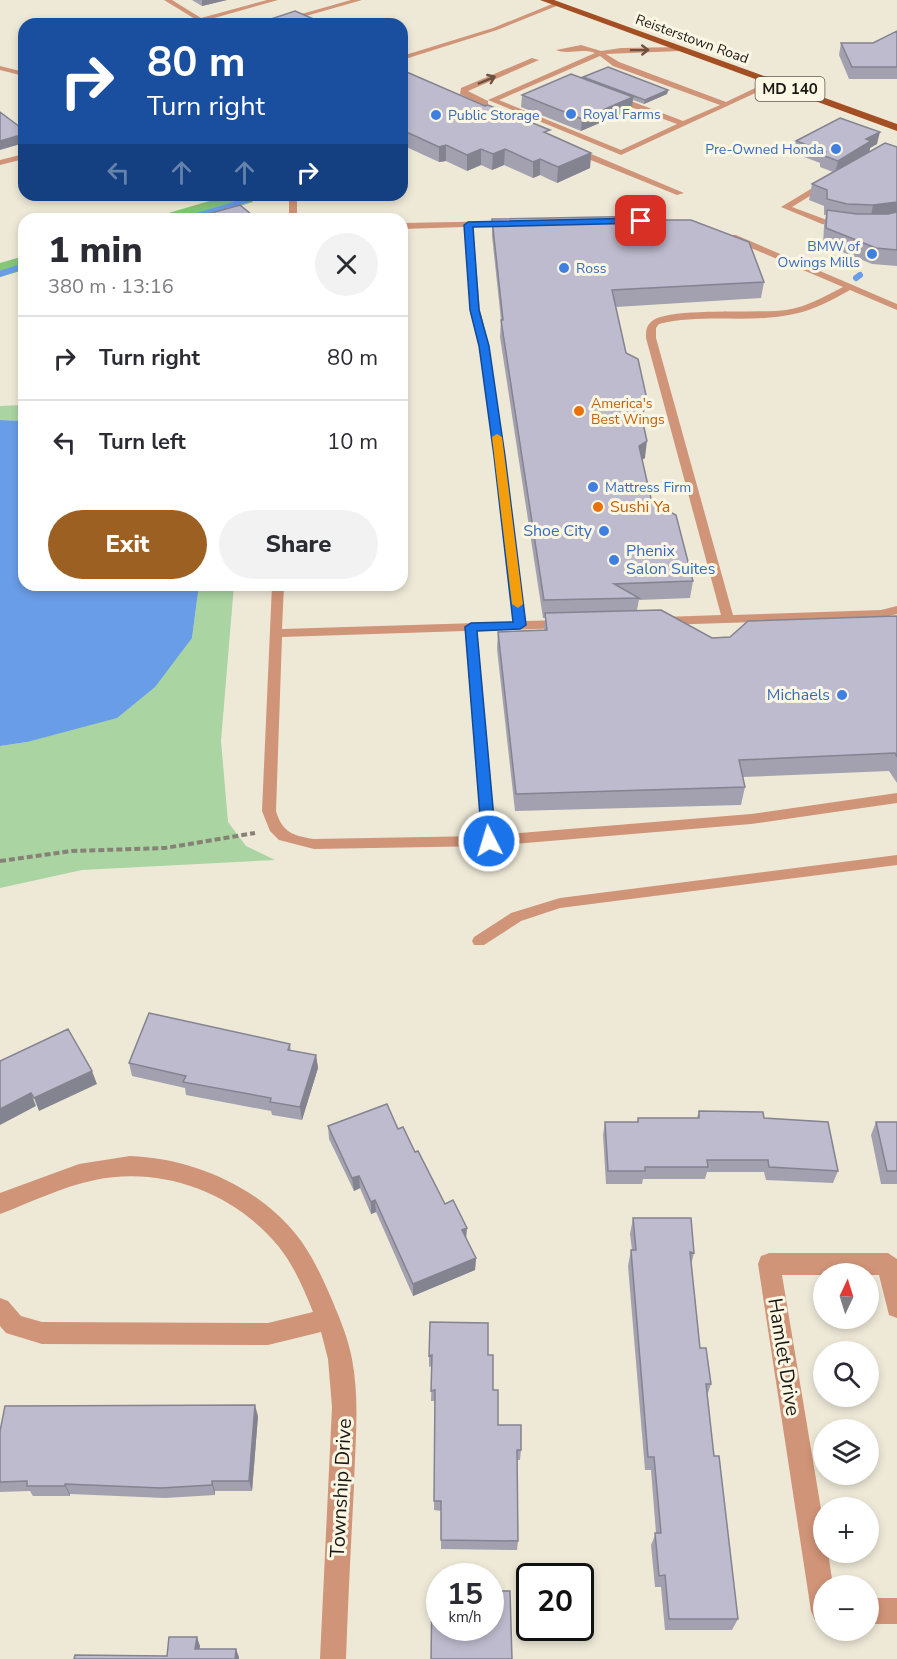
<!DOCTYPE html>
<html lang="en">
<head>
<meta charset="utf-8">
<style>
	:root { --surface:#fff; --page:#f2f2f3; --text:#2b2b33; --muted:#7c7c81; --line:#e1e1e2; --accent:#9c6023 }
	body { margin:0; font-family:"Nunito Sans",sans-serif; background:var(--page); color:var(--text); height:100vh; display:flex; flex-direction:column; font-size:22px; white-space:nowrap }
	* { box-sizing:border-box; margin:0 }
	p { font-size:20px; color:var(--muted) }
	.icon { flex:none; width:33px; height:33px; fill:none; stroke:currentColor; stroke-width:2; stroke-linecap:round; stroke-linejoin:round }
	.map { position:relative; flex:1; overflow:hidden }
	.panel { position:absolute; left:18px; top:213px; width:390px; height:378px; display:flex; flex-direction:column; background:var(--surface); border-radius:18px; box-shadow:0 3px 9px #0003 }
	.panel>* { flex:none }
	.guide { position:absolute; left:18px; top:18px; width:390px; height:183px; border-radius:18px; box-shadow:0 3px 9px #0003; background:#1a4fa0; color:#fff; overflow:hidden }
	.needle { width:39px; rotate:4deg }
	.controls { position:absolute; left:813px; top:1263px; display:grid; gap:12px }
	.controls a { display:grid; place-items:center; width:66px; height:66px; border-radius:50%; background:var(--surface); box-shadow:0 3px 9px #0003; font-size:30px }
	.speed { position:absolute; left:426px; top:1563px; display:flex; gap:12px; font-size:30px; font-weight:700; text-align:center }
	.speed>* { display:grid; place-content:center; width:78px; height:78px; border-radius:50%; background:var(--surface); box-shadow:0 3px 9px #0003; line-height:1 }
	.speed small { font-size:15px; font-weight:400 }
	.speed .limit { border:3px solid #111; border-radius:9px; background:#fff; color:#111 }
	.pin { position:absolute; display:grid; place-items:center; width:51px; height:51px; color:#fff; margin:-26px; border-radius:12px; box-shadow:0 3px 9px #0006 }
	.me { position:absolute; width:66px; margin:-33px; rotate:355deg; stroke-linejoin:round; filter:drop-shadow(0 0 4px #0008) }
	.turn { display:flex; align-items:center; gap:21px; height:126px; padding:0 30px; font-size:27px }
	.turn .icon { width:78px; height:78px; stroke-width:2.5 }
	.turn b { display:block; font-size:42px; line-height:51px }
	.lanes { display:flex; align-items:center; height:57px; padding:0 30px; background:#0003; justify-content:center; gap:30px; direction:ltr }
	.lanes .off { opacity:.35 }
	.round { display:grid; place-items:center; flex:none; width:63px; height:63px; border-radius:32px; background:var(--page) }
	.headline { display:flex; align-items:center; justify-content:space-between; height:102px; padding:0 30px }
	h1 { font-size:36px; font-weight:800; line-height:45px }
	.primary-button { display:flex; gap:12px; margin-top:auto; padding:12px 30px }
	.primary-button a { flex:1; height:69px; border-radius:36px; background:var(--accent); color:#fff; font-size:24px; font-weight:800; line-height:69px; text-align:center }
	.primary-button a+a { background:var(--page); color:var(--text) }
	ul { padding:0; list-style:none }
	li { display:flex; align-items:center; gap:18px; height:84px; padding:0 30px; border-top:2px solid var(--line) }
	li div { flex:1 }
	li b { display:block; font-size:22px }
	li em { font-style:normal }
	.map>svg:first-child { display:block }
</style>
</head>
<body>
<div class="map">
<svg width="897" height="1659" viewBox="0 0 897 1659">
	<rect width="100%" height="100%" fill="#eee9d7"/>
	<!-- green -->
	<path fill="#aad4a2" d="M24,405V421L0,420V406Z
		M199,585H234L221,741L228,822L246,846L275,860L82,870L0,888V746L27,742L192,638Z"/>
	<!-- forest -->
	<path fill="#85c679" d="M230,195H248L253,202L197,219H148Z
		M24,256V270L0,277V263Z"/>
	<!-- water -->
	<path fill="#6a9de8" d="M0,420L24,421V585H199L192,638L155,687L117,718L27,742L0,746Z"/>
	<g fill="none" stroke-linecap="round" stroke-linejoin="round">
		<!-- stream-far1 -->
		<path stroke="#6a9de8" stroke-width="4.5" d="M184,219L262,196"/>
		<!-- stream -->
		<path stroke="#6a9de8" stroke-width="6" d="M0,274L24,266
			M856,278L860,275"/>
		<!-- path -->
		<path stroke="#868276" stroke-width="4" stroke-dasharray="6 3" stroke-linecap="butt" d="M0,861L72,851L165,848L255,833"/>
		<!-- service -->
		<path fill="#d09478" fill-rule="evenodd" d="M164,0H172L201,18L267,0H278L200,22Z
			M351,0H362L278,24H266Z
			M557,2L559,5L497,30L402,60V56L493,28Z
			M581,45L601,51L621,48L683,47L684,49L680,51L606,54L619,62L726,102L770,81L777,83L621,155L488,100L595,53C582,48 568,55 556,50ZM600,56L613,66L720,105L683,121L618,96H612V100L677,124L621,150L499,100Z
			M532,58L539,60L468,91L488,101V105H482L460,94L461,88Z
			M0,66L24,72V76L0,70Z
			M571,148H577L684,193L677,195L571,152Z
			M24,154V159L0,165V160Z
			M824,181L831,183L792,207L827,220L844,223V227L822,224L781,207Z
			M286,195H294L297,202V219H289V202Z
			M509,221L513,224L512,226L473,227L480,310L489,346L505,456L525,621L563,620L569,624L563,628L477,631L495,835L751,814L897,793V803L751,824L489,846L314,849L279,840L270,831L262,811L272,585H284L282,629L514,622L495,456L479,346L470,310L464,227L402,229V223ZM465,631L482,836L314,839C293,836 282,832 276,811L282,637Z
			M730,235H736L897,304V310L850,290C832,300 814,310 794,314C750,324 704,313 659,324L656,328V338L733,615L881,610L897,606V614L881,618L663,625L657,621L663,617L721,615L646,338C646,331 646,326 652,321C670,307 758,314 786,310C807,307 825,296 843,287L730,239Z
			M897,855V865L560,908L521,921L484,945H474L472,941L474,937L511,913L560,898Z"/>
		<!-- minor -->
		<path fill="#d09478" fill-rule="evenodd" d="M130,1156C190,1158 255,1185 294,1232C311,1252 322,1277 332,1300C340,1319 348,1338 352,1359C360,1401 355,1444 354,1486C351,1544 348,1601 346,1659H320L332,1407L328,1359L321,1332L268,1345L42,1344L6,1333L0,1326V1298L8,1301L21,1316L42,1322L268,1323L313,1312C304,1289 294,1266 279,1247C235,1193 163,1166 95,1180C61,1187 32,1202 0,1214V1193L79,1164Z
			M769,1253H888L897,1259V1318L889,1315L879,1275H782L824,1527V1552H828L833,1586H824V1624L815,1620L811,1611L758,1264L761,1256Z
			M868,1598H897V1624H868Z"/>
		<!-- primary -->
		<path fill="#a44f23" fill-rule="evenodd" d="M540,0H554L897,124V131Z"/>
	</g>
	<!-- wall -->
	<path fill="#a3a1b0" d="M192,0H227L202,6Z
		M897,31V79H849L839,55L841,43H873Z
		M402,70L591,153L590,168L557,183L540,175L533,178L504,165L492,170L481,165L467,171L446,161L439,162L402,145Z
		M583,77L668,90L667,94L644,104L633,100L632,109L581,131L521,107L522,95L583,79Z
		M796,141L877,144L870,148L869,152L897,147V266L872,264L823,244L824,226L826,215H824V206L809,200L812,184L833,172L820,167V163L794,153Z
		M492,219L656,220L764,282L761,298L616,307L626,353L646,395L644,412L641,415L645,458L642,460L652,503L693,581L690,598L639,600L637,610L712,638L730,637L897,616V783L889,771L743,777L745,787L741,805L515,811L497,649L498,632L544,630L545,618H543L500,337L501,320L492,236Z
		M290,1044L291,1051L316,1055L318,1068L302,1120L272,1115L271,1111L186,1095L185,1088L132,1076L129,1063Z
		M699,1111L764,1118L838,1171L833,1183L766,1180L764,1172H707L705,1179H643L642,1184H606L603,1135L605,1122H637L638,1118H697Z
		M876,1122H897V1184H881L871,1135Z
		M328,1126L398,1129L415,1152L466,1239L476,1258L475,1270L413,1296L376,1212L371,1214L360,1188L354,1191L329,1139Z
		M633,1218L694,1253L691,1265L700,1348L711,1384L707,1396L714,1456L738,1619L732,1630H665L661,1587H655L651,1545L656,1533L651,1470H645L628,1266L631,1250H632L630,1234Z
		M488,1355L498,1425L521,1450L520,1460H517L518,1541L517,1550L441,1549V1511L434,1510L435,1401H431L432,1366L429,1367V1356Z
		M258,1416L252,1491H215V1495L165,1498L70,1494V1496H33L30,1491L0,1492V1431Z"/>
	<!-- shaded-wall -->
	<path fill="#848390" d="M202,0H227L202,6Z
		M668,90L667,94L644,104L645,100Z
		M633,97L632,109L581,131L582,119Z
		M880,132L877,144L870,148L869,154L835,173L838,161L866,139Z
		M24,134V143L0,150V141Z
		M446,145V161L439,162V147Z
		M481,149V165L467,171V155Z
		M505,149L504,165L492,170L493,154Z
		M591,153L590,168L557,183L558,167Z
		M540,159V175L533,178V162Z
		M897,202V217L870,221L873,205Z
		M646,395L644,412L636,419L638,401Z
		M647,441L645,458L637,463L639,446Z
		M316,1055L318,1068L302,1120L300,1107Z
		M92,1071L97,1084L39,1111L34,1098Z
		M31,1093L36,1106L0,1125V1109Z
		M359,1176L360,1188L354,1191L352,1178Z
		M375,1200L376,1212L371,1214V1202Z
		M467,1228L466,1240L462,1230Z
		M476,1258L475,1270L413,1296V1284Z
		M255,1405L258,1416L252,1491L249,1481Z
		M212,1481L215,1491V1495L212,1485Z
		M65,1484L70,1494V1496L65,1486Z
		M197,1637L200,1646L199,1657L195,1649Z
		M236,1649L239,1657V1659H235Z"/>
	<!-- building -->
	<path fill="#bdbbcd" stroke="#848390" stroke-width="1.5" d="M295,11L325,24H256Z
		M897,31V67H852L841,43H873Z
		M608,67L668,90L645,100L583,77Z
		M402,70L485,106L488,105L550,130L544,132L591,153L558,167L540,159L533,162L505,149L493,154L481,149L467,155L446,145L439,147L402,130Z
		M571,74L633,97L582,119L522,95Z
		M0,112L24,130V134L0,141Z
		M840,118L880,132L866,139L871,141L838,161L822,155L826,152L796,141Z
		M885,143L897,147V202L873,205L847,204L827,199V190L812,184Z
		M240,205L257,219H190Z
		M827,210L857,214H888L897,212V250L876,248L826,228Z
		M654,216L656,220H691L749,242L764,282L612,290L626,353L638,359L646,395L638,401L647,441L639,446L652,503L676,515L693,581L614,584L639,598L544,600L501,320H503L492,219Z
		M661,610L712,638L730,637L748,621L897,616V757L895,753L739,760L745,787L516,794L498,632L547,630L545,613Z
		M149,1013L290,1044L288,1050L316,1055L300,1107L270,1102L271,1098L183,1082L186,1076L129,1063Z
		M68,1029L92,1071L34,1098L31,1093L0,1109V1061Z
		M387,1104L398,1129L403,1127L415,1152L418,1151L445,1204L453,1200L467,1228L462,1230L476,1258L413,1284L375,1200L371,1202L359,1176L352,1178L328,1126Z
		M699,1111L763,1112L764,1118L828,1122L838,1171L769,1167L768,1160H707L708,1167H645V1171H608L605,1122H638V1118H699Z
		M876,1122H897V1171H887Z
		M633,1218H691L694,1253L690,1252L700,1348H706L711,1384H706L714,1456H719L738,1619H669L665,1575L659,1576L655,1533H661L654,1457H648L631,1250H636Z
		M430,1322L488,1323V1355H493V1390H498V1425H521V1450H517L518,1541L441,1540V1501H434L435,1390L431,1391L432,1355L429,1356Z
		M255,1405L249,1481H212V1485L161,1488L65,1484V1486H27V1481L0,1482V1431L5,1406Z
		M432,1591H440V1628H490V1591H510L512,1659H431Z
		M169,1637H197L195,1649H236L235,1659H74L75,1655L167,1656Z"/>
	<!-- one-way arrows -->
	<defs><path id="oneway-shaft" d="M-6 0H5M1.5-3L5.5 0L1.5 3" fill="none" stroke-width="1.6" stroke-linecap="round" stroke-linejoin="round" transform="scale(1.5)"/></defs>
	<g stroke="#6c5040">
		<use href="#oneway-shaft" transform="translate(640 50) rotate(-1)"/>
		<use href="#oneway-shaft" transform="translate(487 80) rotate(-23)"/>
	</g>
	<!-- route -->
	<path fill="#1a73e8" stroke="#114b97" stroke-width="1.5" d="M641,218L646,221L644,223L473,227L479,310L489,346L505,456L526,625L520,629L477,631L496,841L489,846L482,841L465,627L471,623L513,622L494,456L479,346L470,310L464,225L468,222Z"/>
	<!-- slow -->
	<path fill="#f59e0b" d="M497,434L502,437L523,604L518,608L512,604L492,437Z"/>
	<!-- markers -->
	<g fill="#3f7fe0" stroke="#fcf6e4" stroke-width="2">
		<circle cx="571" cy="114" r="6"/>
		<circle cx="436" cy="115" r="6"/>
		<circle cx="836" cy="149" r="6"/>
		<circle cx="872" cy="254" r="6"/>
		<circle cx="564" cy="268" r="6"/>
		<circle cx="593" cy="487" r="6"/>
		<circle cx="604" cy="531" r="6"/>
		<circle cx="614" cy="560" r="6"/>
		<circle cx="842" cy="695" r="6"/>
	</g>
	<g fill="#e8710a" stroke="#fcf6e4" stroke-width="2">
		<circle cx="579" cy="411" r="6"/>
		<circle cx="598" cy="507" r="6"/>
	</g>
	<g text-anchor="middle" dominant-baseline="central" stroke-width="6" stroke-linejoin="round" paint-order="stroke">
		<!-- far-street labels -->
		<g font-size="14" fill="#1a1812" stroke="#fcf6e4">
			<text transform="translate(692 39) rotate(20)">Reisterstown Road</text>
		</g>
		<!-- far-shop labels -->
		<g font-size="14" fill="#366cbe" stroke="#fcf6e4" text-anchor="start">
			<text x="583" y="114">Royal Farms</text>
			<text x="448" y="115">Public Storage</text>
			<text x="824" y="149" text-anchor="end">Pre-Owned Honda</text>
			<text x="860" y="246" text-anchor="end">BMW of<tspan x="860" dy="16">Owings Mills</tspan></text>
			<text x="576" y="268">Ross</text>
			<text x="605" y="487">Mattress Firm</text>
		</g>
		<!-- far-food labels -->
		<g font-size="14" fill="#c56008" stroke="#fcf6e4" text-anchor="start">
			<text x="591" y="403">America's<tspan x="591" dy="16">Best Wings</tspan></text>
		</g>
		<!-- shield labels -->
		<rect fill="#fcf6e4" stroke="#5e5b51" stroke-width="1.5" x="755.5" y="77" width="69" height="24" rx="4.5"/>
		<g font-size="15" font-weight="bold" fill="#1a1812">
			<text x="790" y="89">MD 140</text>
		</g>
		<!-- food labels -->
		<g font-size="16" fill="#c56008" stroke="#fcf6e4" text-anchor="start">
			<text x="610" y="507">Sushi Ya</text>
		</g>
		<!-- shop labels -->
		<g font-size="16" fill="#366cbe" stroke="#fcf6e4" text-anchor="end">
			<text x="592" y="531">Shoe City</text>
			<text x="626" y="551" text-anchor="start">Phenix<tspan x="626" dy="18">Salon Suites</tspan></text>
			<text x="830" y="695">Michaels</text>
		</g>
		<!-- near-street labels -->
		<g font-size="20" fill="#1a1812" stroke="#fcf6e4">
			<text transform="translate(784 1357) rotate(81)">Hamlet Drive</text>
			<text transform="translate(341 1488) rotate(-87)">Township Drive</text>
		</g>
	</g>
</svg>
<div class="controls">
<a><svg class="needle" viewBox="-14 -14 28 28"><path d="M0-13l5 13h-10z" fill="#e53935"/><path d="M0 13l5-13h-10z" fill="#7c7c81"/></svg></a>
<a><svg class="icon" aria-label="search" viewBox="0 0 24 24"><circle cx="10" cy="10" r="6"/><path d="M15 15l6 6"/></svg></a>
<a><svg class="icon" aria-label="layers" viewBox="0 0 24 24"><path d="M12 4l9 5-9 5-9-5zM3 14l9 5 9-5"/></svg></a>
<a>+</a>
<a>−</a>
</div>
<div class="speed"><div>15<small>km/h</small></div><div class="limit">20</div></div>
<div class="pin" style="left:641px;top:221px;background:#d93025"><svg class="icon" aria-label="arrive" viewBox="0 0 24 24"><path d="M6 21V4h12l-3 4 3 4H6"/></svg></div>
<svg class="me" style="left:489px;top:841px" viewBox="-20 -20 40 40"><circle r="17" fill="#1a73e8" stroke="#fff" stroke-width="3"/><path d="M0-11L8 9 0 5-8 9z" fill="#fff"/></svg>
<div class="guide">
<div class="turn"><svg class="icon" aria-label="right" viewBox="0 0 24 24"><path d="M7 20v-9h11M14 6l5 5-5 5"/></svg><div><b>80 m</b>Turn right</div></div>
<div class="lanes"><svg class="icon off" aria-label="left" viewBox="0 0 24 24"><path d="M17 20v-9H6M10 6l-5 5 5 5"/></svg><svg class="icon off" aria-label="ahead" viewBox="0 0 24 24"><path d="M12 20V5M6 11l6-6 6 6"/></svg><svg class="icon off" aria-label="ahead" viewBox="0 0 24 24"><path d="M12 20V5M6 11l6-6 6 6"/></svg><svg class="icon" aria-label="right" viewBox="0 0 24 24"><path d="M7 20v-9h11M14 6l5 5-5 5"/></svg></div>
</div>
<section class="panel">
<div class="headline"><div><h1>1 min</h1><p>380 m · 13:16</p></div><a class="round"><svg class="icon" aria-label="close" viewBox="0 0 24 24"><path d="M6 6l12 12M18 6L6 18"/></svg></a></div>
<ul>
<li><svg class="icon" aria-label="right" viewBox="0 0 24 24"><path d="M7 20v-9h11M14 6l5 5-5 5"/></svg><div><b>Turn right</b></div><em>80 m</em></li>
<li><svg class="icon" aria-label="left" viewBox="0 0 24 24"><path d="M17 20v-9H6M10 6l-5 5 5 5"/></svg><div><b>Turn left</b></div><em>10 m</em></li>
</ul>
<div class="primary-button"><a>Exit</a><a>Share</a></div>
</section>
</div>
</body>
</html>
